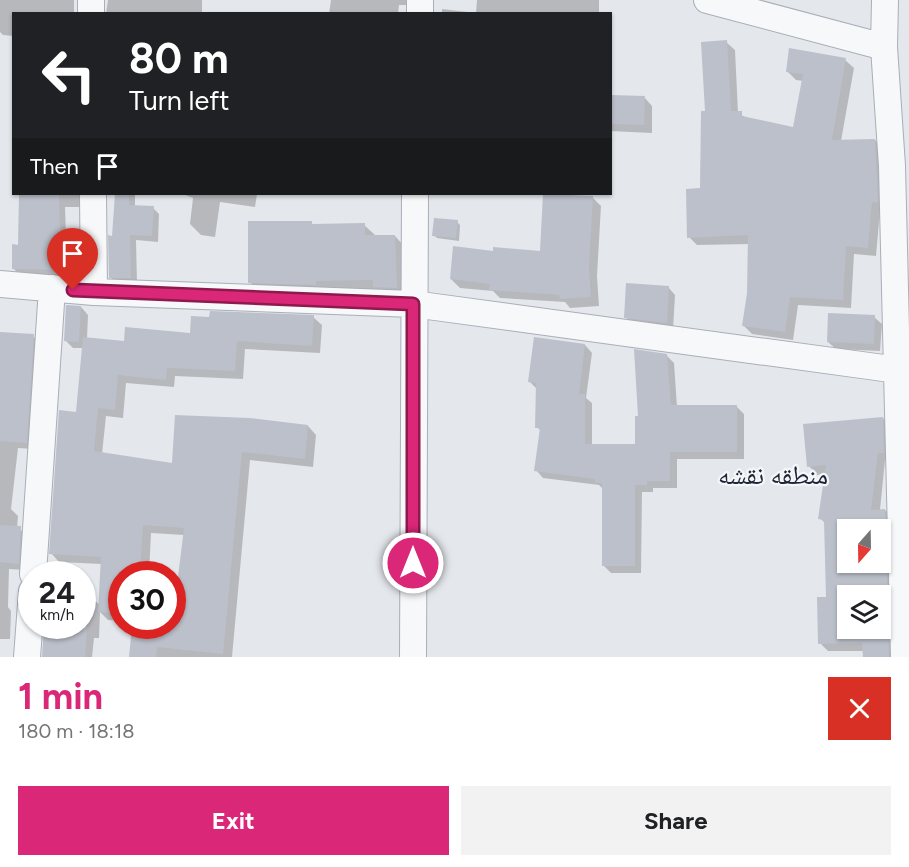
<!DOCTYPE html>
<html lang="en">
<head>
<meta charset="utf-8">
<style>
	:root { --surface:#fff; --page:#f2f2f2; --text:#202124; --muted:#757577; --accent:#db2777 }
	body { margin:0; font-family:Figtree,"Noto Naskh Arabic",sans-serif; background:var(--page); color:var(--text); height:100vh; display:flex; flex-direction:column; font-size:22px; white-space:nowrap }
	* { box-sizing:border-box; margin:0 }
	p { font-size:20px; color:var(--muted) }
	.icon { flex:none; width:33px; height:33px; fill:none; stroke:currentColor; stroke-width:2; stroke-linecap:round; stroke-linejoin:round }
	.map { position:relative; height:657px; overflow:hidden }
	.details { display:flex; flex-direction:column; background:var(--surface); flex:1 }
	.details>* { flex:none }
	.top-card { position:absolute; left:12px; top:12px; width:600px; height:183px; border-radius:0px; box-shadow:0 2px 4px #0004; background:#202124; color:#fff; overflow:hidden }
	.needle { width:39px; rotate:200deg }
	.buttons { position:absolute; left:837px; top:519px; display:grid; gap:12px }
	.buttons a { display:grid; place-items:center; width:54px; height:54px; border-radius:0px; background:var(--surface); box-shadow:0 2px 4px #0004; font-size:30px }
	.speed { position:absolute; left:18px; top:561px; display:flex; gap:12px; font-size:30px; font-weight:700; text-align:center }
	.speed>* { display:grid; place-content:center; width:78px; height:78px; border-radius:50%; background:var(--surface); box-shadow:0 2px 4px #0004; line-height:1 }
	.speed small { font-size:15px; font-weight:400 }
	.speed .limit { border:9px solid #d22; background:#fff; color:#111 }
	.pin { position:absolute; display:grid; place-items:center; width:51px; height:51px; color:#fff; margin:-62px -26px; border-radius:50% 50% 50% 0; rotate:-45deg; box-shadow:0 0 6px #0007 }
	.pin .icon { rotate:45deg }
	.me { position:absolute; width:66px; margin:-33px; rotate:0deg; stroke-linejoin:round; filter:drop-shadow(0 0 4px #0008) }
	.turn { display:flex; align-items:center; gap:21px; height:126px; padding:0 18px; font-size:27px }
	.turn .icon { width:78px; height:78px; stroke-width:2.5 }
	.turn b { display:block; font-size:42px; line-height:51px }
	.then { display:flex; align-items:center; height:57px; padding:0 18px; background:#0003; gap:12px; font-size:22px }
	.round { display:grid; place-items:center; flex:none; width:63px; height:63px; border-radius:0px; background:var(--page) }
	.overview { display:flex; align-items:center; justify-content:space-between; height:102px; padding:0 18px }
	h1 { font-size:36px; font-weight:700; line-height:45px; color:var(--accent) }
	.cta { display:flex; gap:12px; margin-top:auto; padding:12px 18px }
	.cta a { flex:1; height:69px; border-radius:0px; background:var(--accent); color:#fff; font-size:24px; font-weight:700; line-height:69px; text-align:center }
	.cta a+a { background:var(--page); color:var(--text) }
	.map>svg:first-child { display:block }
</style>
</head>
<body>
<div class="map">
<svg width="909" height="657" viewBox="0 0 909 657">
	<rect width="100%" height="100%" fill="#e4e7ec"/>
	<!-- shadow -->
	<path fill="#0003" fill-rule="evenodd" d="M0,0H74V14H14V36L3,35L0,32Z
		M108,0H202V14H106Z
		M331,0H416L413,5H399L398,14H329Z
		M477,0H599V14H442V9L476,13Z
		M726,42L735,50L738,113L748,119L795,128L804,81L796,80L788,72L845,60L854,68L841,141L875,140L883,149L886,210H880L876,256L854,254L851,308L798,305L793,340L752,334L744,326L748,293L750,244L697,245L689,237L702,190L706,112Z
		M610,96L644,97L652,106V133L610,131Z
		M20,194H87L85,207H65L66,236H78L85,243V282L69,281L65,276L20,275L13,268L20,246Z
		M117,194H135V207L153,208L159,214L158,242L136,240L137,283H117L110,277Z
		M183,194H257L255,207L220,202L215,237L201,235L190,224L193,198Z
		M592,197L601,206L597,276L599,306L570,308L565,302L500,298L493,291L460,288L451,279L494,253L541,252Z
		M311,222L314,226L364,225L375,235L395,236L405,247L407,298L260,293L250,282Z
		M457,222L460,225L459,241L437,238L434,235Z
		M668,287L675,295L673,330L633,325L626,317Z
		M81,307L88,315L87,339L125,343L313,317L322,325L320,353L245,349L243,379L175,376L174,387L126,383L123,418L106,416L102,454L173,465L308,426L316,435L313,467L250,460L232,657H130L133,626L173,625L184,535L151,533L149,574H122V621L108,620L100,612L99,638H94L92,657H43L45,626H82V598L93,599L100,605L102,564L59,562L51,553L77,413L84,348H73L65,340Z
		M874,317L882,324L880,351L836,349L828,342Z
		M0,333L33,336L40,343L33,449L18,448L11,509L18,516L17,528L28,535L25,570L9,569L8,607L11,611L10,639H0Z
		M585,345L592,353L586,398L592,403V446L637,445L640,417L666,355L674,363L677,407H737L744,414V459H677V488H653V492H642L641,573H611L603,565V489L599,485L543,478L536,470L541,431L537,427V389L529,381Z
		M883,418L891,427L892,460H885L880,510H885L893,518L897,657H864V651H828L820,643L827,598L826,524L820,518L826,474L817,475L809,466ZM848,530H880V562H848ZM848,596H880V628H848Z"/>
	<!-- building -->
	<path fill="#bbc0ca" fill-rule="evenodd" d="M727,40L731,111H742V116L793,127L803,74L786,72L789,48L846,58L832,140L875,139L878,202H872L868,248L846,246L843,300L790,297L785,332L742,326L747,293L748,235L687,238L686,189L700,188L701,111H705L701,42Z
		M610,95L645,96L644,125L610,124Z
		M19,194H59L60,234L78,235L79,276L61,274V270L12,269V244L18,245Z
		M115,194H129V205L154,206L152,236L130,235L131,278H109L108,235L112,236Z
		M543,194L593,196L589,266L591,297L560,299L559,295L489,290L490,284L450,279L453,246L493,251V247L540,251Z
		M434,218L458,220L456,238L432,236Z
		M248,221H312V224L365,223V235H395L397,288L373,287V280L316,281V285L248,283Z
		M626,283L669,286L667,323L624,318Z
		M66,305L81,306L79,342L64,341Z
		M210,311L314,315L312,346L237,341L235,371L167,368L166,380L118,375L115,410L98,408L94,451L172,463L175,415L249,418L308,425L305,459L242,452L223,654L157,647L156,657H129L132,626H172L184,528L143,525L140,574H122V613L98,612L101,557L49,554L59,410L76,412L83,337L124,341L125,327L190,333L191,316L209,317Z
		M828,313L875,315L874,344L827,342Z
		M0,332L34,334L27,443L0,441Z
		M534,337L585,344L579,394H585V444H635V416H638L634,349L667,354L671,405H737V452H670V481H647V485H635V566H602V483H595V479L534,471L540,428H535L536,383L528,382Z
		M883,417L884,453H878L871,510L885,509L889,657H863L862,643L818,644L817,597H826L824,520L818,519L826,465L807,467L803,424ZM848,530H880V562H848ZM848,596H880V628H848Z
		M0,525L21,526L19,564L0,562Z
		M44,626H87L85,657H42Z"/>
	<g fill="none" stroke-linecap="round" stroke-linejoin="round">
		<!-- minor casing -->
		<g stroke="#a9aeb7" stroke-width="28">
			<path id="minor" d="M91,0V14
				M707,0L884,47
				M885,0L884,47L892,166L904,657
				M420,14V0
				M93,194L94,292
				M0,284L94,292L413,304L898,370
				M33,574L52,288
				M27,657L32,591
				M413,657L415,194"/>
		</g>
		<!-- minor -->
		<use href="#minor" stroke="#f7f8fa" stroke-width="26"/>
	</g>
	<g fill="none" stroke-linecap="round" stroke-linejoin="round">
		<!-- route casing -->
		<g stroke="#8e194d" stroke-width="15">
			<path id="route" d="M73,290L413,304V563"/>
		</g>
		<!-- route -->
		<use href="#route" stroke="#db2777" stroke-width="10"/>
	</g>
	<g text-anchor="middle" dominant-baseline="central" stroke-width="4.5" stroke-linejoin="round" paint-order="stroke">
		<!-- quarter labels -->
		<g font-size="26" fill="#1d2536" stroke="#f4f6f9">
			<text x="773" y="475">منطقه نقشه</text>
		</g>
	</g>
</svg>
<div class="buttons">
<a><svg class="needle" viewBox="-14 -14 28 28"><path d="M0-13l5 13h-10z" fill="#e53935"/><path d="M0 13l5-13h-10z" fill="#757577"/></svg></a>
<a><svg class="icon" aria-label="layers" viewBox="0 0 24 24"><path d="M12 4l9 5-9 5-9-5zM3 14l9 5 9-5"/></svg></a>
</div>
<div class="speed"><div>24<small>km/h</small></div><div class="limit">30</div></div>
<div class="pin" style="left:73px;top:290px;background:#d93025"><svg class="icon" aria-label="arrive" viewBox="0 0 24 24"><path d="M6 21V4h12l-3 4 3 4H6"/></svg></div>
<svg class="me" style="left:413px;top:563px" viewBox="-20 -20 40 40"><circle r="17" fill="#db2777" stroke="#fff" stroke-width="3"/><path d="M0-11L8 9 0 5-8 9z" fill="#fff"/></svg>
<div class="top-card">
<div class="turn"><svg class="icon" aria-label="left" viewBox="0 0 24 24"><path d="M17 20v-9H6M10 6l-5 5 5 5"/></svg><div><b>80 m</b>Turn left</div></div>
<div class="then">Then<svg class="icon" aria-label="arrive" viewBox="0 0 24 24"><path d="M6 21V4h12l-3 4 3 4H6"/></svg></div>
</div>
</div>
<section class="details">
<div class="overview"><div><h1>1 min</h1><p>180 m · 18:18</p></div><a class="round" style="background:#d93025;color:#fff"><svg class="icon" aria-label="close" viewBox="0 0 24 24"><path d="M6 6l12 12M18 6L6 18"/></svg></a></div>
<div class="cta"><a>Exit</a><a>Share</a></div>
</section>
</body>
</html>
